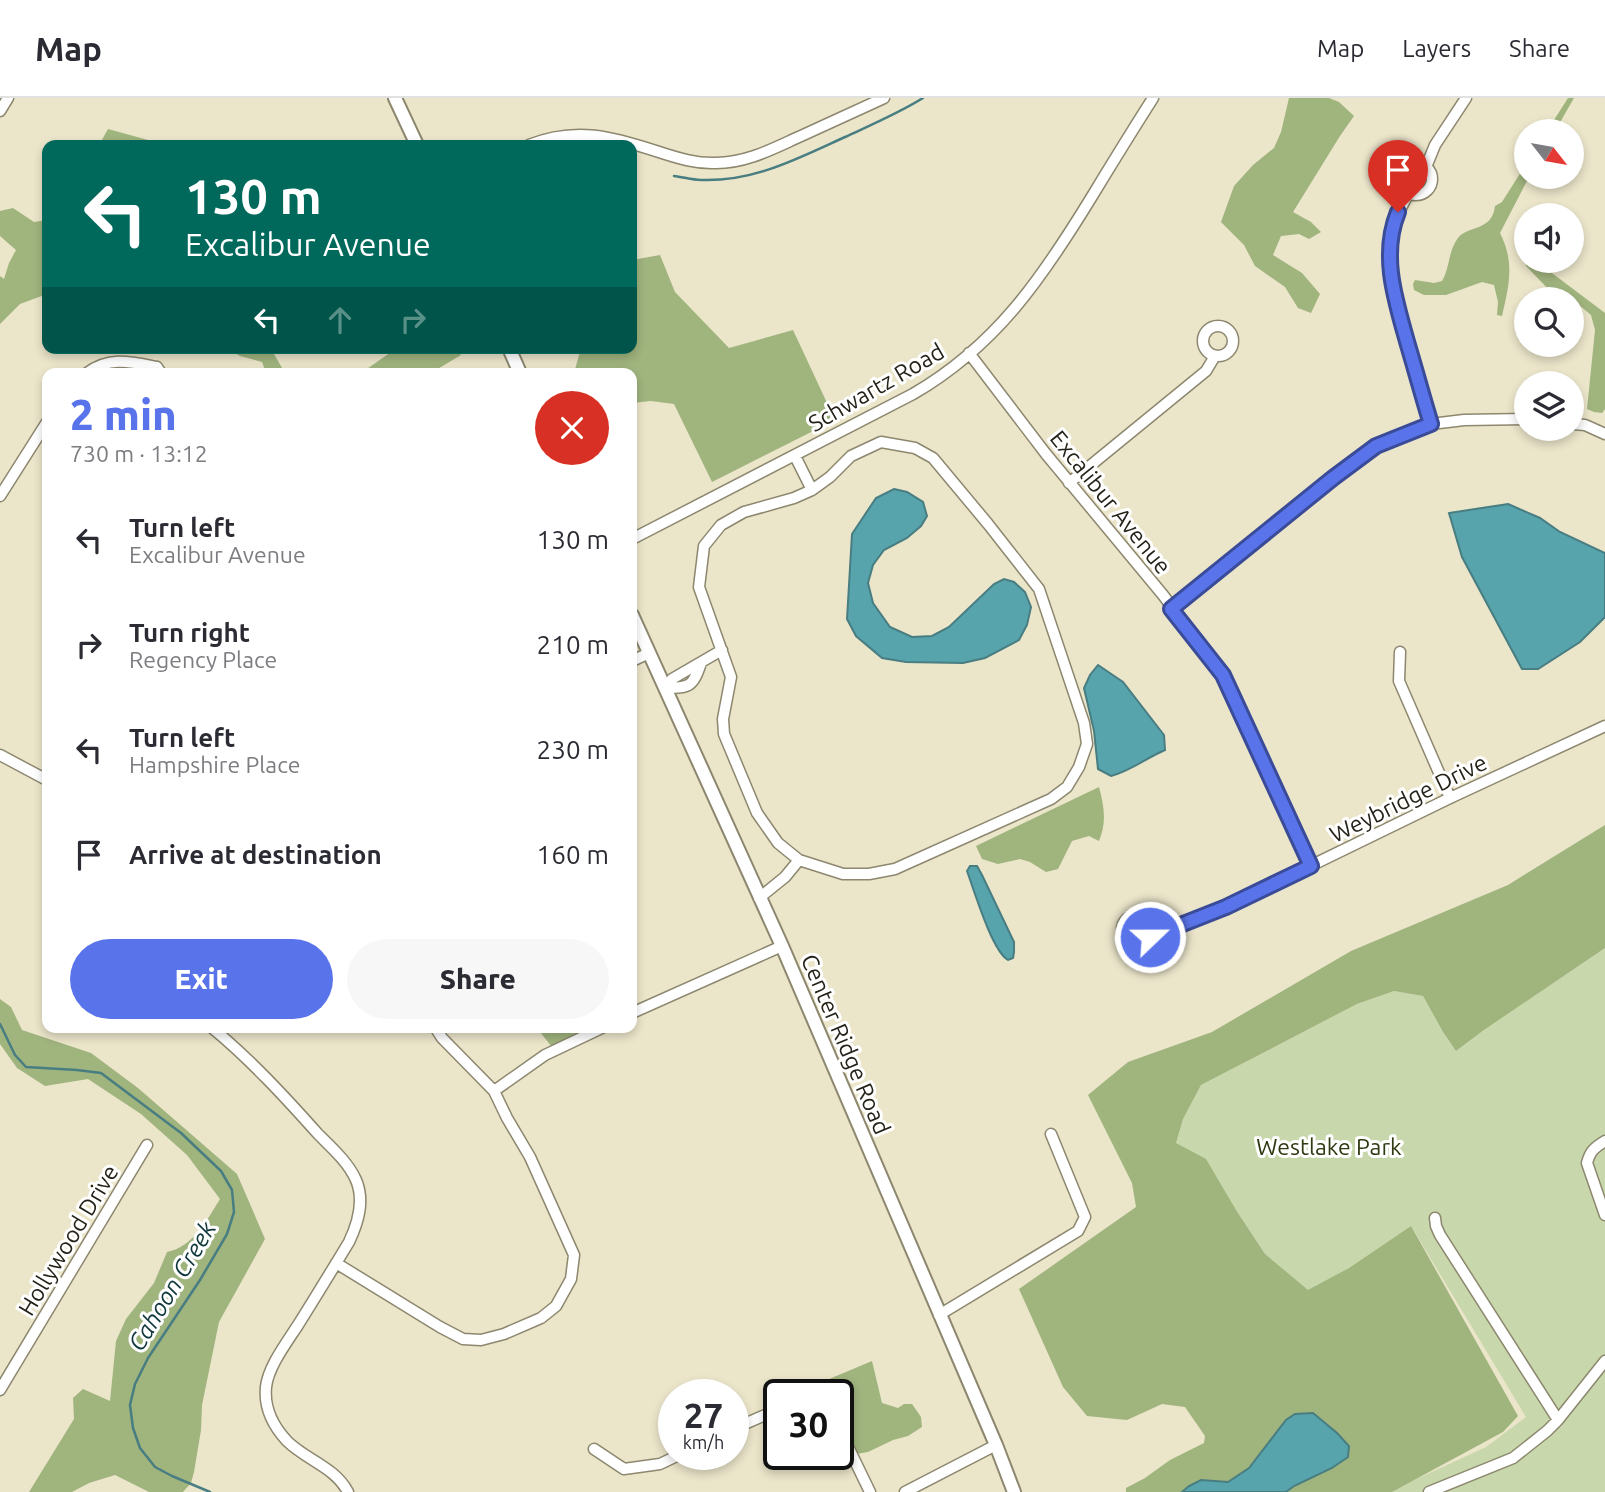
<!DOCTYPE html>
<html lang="en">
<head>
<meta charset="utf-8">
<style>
	:root { --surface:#fff; --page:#f7f7f7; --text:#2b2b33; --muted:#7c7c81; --line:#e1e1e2; --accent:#5974ea }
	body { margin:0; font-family:Ubuntu,sans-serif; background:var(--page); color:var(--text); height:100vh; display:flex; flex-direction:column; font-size:26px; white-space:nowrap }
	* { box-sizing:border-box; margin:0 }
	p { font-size:23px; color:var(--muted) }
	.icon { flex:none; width:38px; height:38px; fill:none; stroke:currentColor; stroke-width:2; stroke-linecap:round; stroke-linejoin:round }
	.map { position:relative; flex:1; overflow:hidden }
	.side { position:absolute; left:42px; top:270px; width:595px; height:665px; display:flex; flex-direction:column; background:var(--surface); border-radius:14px; box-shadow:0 4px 10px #0003 }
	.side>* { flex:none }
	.hud { position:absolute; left:42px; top:42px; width:595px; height:214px; border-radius:14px; box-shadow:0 4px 10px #0003; background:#00695c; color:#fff; overflow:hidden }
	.needle { width:46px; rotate:121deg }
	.tools { position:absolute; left:1514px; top:21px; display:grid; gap:14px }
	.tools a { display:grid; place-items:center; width:70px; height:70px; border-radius:50%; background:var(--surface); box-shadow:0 4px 10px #0003; font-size:35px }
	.speed { position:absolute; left:658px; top:1281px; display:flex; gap:14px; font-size:35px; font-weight:700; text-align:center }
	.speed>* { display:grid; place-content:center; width:91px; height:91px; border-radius:50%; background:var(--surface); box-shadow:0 4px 10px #0003; line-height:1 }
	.speed small { font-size:18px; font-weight:400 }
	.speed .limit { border:4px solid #111; border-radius:10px; background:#fff; color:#111 }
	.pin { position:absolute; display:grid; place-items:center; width:60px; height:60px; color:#fff; margin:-72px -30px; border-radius:50% 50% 50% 0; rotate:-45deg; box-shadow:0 0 7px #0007 }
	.pin .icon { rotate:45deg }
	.me { position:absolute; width:77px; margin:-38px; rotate:68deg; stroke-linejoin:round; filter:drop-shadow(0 0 5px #0008) }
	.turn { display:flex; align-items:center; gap:24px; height:147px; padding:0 28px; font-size:32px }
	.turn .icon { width:91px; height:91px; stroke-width:2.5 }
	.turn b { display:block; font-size:49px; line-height:60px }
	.lanes { display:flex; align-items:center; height:66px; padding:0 28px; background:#0003; justify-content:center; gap:35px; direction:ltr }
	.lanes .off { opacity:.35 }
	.round { display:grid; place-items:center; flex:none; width:74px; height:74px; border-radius:37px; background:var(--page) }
	.head { display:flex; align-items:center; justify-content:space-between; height:119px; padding:0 28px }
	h1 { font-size:42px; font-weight:800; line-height:52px; color:var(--accent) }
	.button { display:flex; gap:14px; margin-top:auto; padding:14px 28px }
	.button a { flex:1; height:80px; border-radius:42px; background:var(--accent); color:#fff; font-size:28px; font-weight:800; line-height:80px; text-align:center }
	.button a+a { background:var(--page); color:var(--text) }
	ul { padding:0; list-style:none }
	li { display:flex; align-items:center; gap:21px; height:105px; padding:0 28px }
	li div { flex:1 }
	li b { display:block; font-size:26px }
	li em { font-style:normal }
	header { display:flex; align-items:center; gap:42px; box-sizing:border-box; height:98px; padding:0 35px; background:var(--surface); border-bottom:2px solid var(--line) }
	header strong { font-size:33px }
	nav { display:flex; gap:38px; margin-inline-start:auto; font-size:24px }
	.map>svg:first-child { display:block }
</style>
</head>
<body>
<header>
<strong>Map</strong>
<nav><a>Map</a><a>Layers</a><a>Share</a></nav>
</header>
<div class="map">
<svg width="1605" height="1394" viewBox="0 0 1605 1394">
	<rect width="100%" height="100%" fill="#ebe5ca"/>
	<!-- green -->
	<path fill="#c8d8ac" d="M1605,850V1394H1388L1486,1349L1526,1319L1411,1128L1349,1170L1308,1193L1264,1155L1236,1112L1176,1045L1183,1021L1201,987L1357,906L1394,893L1423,898L1443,934L1456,953L1484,932Z"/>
	<!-- forest -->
	<path fill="#a0b47e" d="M1289,0H1329L1339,4L1354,18L1340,38L1293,114L1311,124L1321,134L1309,141L1299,136L1281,138L1273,157L1302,175L1320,196L1311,215L1298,210L1285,189L1255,168L1244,147L1221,124L1234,88L1253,67L1274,50L1281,34Z
		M1568,0H1574L1555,33H1547Z
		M108,31L148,42L153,47H99Z
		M1526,66V79H1529L1500,135C1515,164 1509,188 1502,218L1497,217L1498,204L1494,187L1482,184L1446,197H1424L1414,192L1413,186L1415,182L1434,185L1442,183C1450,170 1448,153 1458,140C1468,127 1492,134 1495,108L1502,104Z
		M13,110L34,124L47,122V196L20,206L0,226V178L4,181L9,165L16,152L0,138V113Z
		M660,157L675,194L729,250L793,232L835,322L712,384L674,306L651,303L632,305V275H574L581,250H632V162Z
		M1527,163H1536L1605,215V311L1602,315L1594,314L1587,311L1595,232L1591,217L1573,202L1553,196L1526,168Z
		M227,250H274V256L285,275H266L262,264L240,258Z
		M397,250H455L461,257L431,275H361Z
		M1099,689C1104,708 1107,724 1099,743L1089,738L1072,743L1058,771L1046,774L1030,764L1020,761L998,766L982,761L976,748Z
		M1605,727V850L1484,932L1456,953L1443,934L1423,898L1394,893L1357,906L1201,987L1183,1021L1176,1045L1206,1061L1236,1112L1265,1156L1308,1192L1349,1170L1411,1128L1518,1318L1503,1334L1392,1394H1286L1294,1388L1332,1370L1348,1359L1349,1348L1271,1341C1259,1356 1245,1379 1226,1385C1211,1389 1194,1383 1182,1394H1126V1390L1145,1380L1170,1362L1204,1345L1205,1338L1185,1309L1162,1306L1127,1322L1087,1318L1063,1289L1019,1191L1136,1109L1132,1085L1088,997L1128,964L1212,934L1351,853L1508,787Z
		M0,901L11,909L22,932L91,955L138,990L237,1076L265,1141L219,1224L202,1307L201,1332L194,1374L191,1385L183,1394H149L115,1377L89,1385L72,1394H29L74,1321L73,1300L83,1291L110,1303L116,1243L126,1221L154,1185L167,1154C193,1149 207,1122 220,1101L187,1057L141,1016L88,981L45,988L17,970L0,946Z
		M536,929H593L552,949Z
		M872,1263L882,1305L898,1310L904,1306H912L921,1319L922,1329L908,1338L893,1342L868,1354L856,1356L852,1346L850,1330L838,1317V1297H829L822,1284Z"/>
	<!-- water -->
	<path fill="#57a4ad" stroke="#487d81" stroke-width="2" d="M894,391L907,394L923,404L927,418L921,428L907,440L884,452L873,467L868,485L873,505L890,529L912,539L932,538L949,529L994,486L1004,481L1014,484L1025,494L1031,509L1027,527L1019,542L985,560L963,565L906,564L882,560L856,538L847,521L852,436L876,400Z
		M1508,406L1540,420L1560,434L1605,455V519L1580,544L1538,571H1522L1462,459L1449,415Z
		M1098,567L1123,584L1164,637L1165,652C1146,660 1131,673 1111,678L1098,671L1094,633L1084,590L1090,577Z
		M970,768H977L982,777L1014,844V854L1013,860L1008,862C992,853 974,792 967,773Z
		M1313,1315L1337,1335L1349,1348L1348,1359L1332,1370L1294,1388L1286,1394H1182L1189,1388L1201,1382L1228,1384L1249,1370L1286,1322L1295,1316Z"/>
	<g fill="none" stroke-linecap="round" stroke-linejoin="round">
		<!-- stream -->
		<path stroke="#487d81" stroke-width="2.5" d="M674,78C683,79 692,82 701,82C754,84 799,60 845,39C871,27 899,15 923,0
			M0,926L15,957L26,969L77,972L101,975L181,1035L221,1073L232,1092L234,1114L227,1136L200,1182L148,1260L135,1286L130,1307L133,1330L140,1350L155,1369L172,1378L210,1394"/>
		<!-- minor casing -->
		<g stroke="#8c876e" stroke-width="13">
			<path id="minor" d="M0,13L8,0
				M529,47C576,28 613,39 659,54C678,60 696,66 716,65C747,65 774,50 801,38C829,25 856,13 884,0
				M1400 81a16 16 0 1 1 32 0a16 16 0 1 1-32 0Z
				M1426,69L1435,47L1466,0
				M1409,95C1378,146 1392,189 1407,242C1415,270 1423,298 1431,326
				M1203 243a15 15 0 1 1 30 0a15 15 0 1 1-30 0Z
				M969,255L1046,356L1163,497L1223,577L1311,768
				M87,275C110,258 131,264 157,269L161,275
				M1572,326L1585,327L1605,336
				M881,344L915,350L933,360L988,426L1039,491L1084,625L1087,646L1079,669L1067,689L1051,701L895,771L869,776H843L799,762L778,745L757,715L724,636L723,621L731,579L699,489L704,448L721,427L744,414L794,400L812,392L830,379L851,358Z
				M795,358L812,392
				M1069,385L1206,273L1215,258
				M0,398L47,324
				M632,441L913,296C996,248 1042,180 1091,100C1111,67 1132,33 1153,0
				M1171,511L1333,380L1376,348L1431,326L1464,322L1526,321
				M1400,554L1399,583L1450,700
				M632,563L649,555
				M665,590L672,581L722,552
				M665,590C691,590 693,588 701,565
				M0,657L47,682
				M759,800L785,779L799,762
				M1122 832a15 15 0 1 1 30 0a15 15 0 1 1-30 0Z
				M1150,839L1226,809L1450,700L1605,628
				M632,915L782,848
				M211,929C250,961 285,999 318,1036C331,1049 348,1064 356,1082C365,1103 358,1125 349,1144C332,1172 315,1200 298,1227C287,1244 268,1269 266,1289C264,1309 273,1328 287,1343C306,1362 335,1369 348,1394
				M494,993L545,957L604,929
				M1605,1043C1595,1049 1590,1053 1587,1065L1605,1117
				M1435,1120L1436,1128L1440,1137L1558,1322
				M336,1165L440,1229L463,1241L481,1242L504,1236L541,1220L556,1208L571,1181L574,1157L530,1059L507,1020L494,993L442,940L435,929
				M939,1217L1078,1133L1085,1119L1051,1036
				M0,1292L147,1047
				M838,1328L870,1394
				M733,1331L779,1311
				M594,1351L624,1371L660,1366L681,1356
				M905,1394L996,1347
				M1429,1394L1513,1360L1547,1333L1558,1322L1605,1263"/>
		</g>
		<!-- major casing -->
		<g stroke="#8c876e" stroke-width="16">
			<path id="major" d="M395,0L417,47
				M509,250L520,275
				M632,517L782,848L996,1347L1014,1394"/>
		</g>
		<!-- minor -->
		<use href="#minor" stroke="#fff" stroke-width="10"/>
		<!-- major -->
		<use href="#major" stroke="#fff" stroke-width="12"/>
	</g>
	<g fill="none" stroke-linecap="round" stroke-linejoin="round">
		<!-- route casing -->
		<g stroke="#3a4b98" stroke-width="18">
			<path id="route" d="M1150,839L1226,809L1311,768L1223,577L1171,511L1333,380L1376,348L1431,326C1423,300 1416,274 1408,247C1396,204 1380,158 1398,114"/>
		</g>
		<!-- route -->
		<use href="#route" stroke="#5974ea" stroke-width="12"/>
	</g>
	<g text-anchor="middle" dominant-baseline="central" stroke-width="6" stroke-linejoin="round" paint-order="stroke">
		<!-- street labels -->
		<g font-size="23" fill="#252319" stroke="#fff">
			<text transform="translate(876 289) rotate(-30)">Schwartz Road</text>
			<text transform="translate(1111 404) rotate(51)">Excalibur Avenue</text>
			<text transform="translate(1408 700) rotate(-26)">Weybridge Drive</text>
			<text transform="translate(846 946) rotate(67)">Center Ridge Road</text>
			<text transform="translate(68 1142) rotate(-59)">Hollywood Drive</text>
		</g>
		<!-- park labels -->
		<g font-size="23" fill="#2f3b13" stroke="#fff">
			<text x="1329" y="1048">Westlake Park</text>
		</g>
		<!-- water labels -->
		<g font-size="24" font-style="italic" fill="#10373b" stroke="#fff">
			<text transform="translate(172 1188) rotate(-59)">Cahoon Creek</text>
		</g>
	</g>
</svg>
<div class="tools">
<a><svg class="needle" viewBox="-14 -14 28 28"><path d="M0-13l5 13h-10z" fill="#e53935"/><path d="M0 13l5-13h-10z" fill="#7c7c81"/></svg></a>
<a><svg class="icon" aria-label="sound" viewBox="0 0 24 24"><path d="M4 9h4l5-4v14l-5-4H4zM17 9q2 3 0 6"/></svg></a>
<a><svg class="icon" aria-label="search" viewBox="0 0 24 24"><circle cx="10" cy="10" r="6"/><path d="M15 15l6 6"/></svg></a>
<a><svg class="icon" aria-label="layers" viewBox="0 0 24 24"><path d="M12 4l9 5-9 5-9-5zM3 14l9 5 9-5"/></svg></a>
</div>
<div class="speed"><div>27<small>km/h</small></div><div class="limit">30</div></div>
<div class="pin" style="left:1398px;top:114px;background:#d93025"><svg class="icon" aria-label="arrive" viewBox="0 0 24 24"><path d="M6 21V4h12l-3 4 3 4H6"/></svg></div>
<svg class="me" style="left:1150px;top:839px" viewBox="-20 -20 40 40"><circle r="17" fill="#5974ea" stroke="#fff" stroke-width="3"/><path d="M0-11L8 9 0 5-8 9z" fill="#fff"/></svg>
<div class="hud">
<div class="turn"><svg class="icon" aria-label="left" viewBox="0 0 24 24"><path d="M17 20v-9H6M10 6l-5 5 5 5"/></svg><div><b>130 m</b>Excalibur Avenue</div></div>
<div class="lanes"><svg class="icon" aria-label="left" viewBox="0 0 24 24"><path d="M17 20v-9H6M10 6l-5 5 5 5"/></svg><svg class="icon off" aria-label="ahead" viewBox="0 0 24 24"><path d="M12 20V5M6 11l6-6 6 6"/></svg><svg class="icon off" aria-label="right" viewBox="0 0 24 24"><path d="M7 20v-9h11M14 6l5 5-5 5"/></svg></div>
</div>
<section class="side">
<div class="head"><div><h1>2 min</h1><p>730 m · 13:12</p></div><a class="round" style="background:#d93025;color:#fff"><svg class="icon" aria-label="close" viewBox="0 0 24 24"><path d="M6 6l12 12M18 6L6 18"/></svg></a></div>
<ul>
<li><svg class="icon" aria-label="left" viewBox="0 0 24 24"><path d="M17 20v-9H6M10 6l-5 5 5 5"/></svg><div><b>Turn left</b><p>Excalibur Avenue</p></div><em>130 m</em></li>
<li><svg class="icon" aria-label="right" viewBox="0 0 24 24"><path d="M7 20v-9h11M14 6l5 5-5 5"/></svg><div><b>Turn right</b><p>Regency Place</p></div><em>210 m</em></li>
<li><svg class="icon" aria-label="left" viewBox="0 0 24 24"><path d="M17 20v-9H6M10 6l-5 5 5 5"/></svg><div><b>Turn left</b><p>Hampshire Place</p></div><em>230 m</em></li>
<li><svg class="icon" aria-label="arrive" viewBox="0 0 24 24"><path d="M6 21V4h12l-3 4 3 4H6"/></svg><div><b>Arrive at destination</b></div><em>160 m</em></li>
</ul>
<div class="button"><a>Exit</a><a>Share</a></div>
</section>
</div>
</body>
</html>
